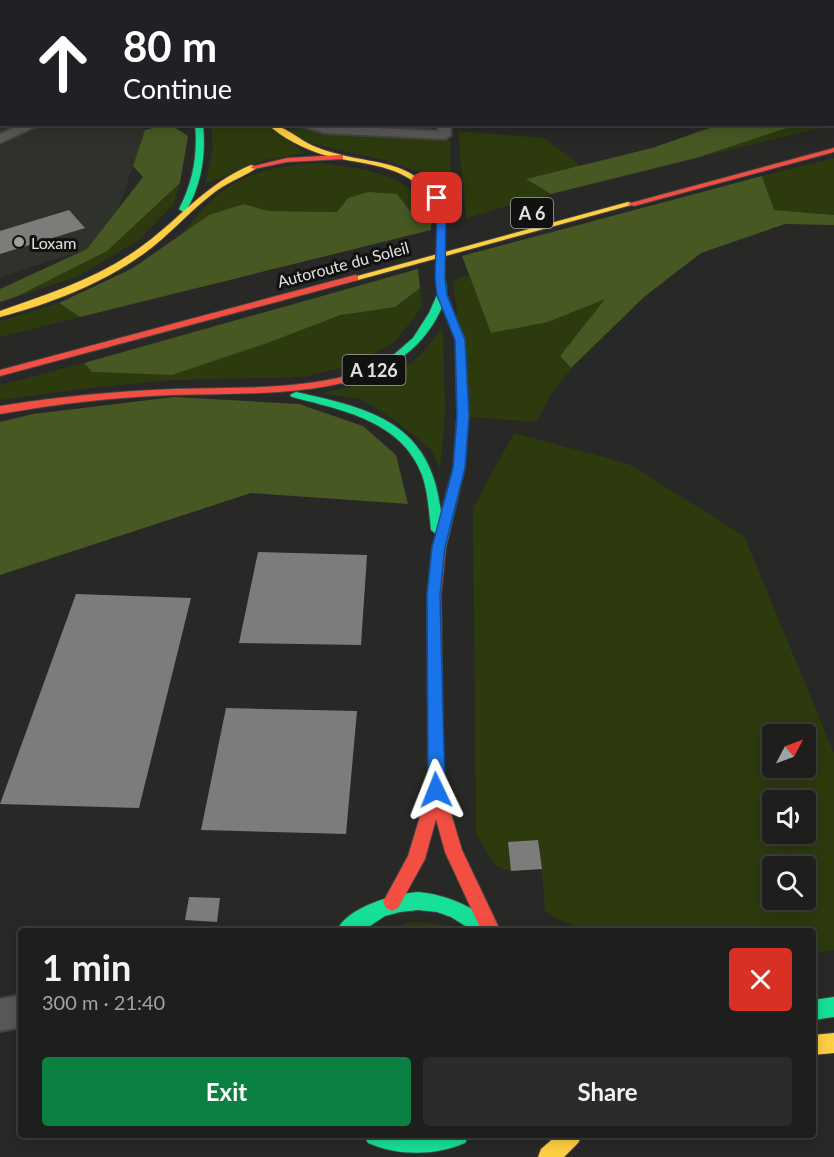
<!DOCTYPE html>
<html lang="en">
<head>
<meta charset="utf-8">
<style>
	:root { --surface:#1e1e1d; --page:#2b2b2a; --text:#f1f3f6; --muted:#a1a2a4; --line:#3c3c3b; --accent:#0b8043 }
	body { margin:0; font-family:Lato,sans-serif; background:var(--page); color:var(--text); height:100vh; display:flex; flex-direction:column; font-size:22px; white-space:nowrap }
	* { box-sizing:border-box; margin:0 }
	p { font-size:20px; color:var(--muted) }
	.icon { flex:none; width:33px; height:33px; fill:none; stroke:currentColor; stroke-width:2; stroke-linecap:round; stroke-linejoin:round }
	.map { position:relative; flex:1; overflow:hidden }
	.details { position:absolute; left:18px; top:928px; width:798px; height:210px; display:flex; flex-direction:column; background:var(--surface); border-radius:6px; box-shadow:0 3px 15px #0003,0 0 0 2px var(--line) }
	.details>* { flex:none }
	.hud { position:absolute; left:0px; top:0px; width:834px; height:126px; box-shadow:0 3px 15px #0003,0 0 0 2px var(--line); background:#202124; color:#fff; overflow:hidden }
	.needle { width:39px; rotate:49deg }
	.controls { position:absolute; left:762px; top:724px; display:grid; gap:12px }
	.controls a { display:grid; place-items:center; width:54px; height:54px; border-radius:6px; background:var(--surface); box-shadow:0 3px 15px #0003,0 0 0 2px var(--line); font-size:30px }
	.pin { position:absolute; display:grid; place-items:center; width:51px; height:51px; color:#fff; margin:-26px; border-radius:12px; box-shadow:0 3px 9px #0006 }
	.me { position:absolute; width:66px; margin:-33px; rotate:358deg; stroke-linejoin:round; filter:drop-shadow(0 0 4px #0008) }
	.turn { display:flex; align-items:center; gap:21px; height:126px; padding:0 24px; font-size:27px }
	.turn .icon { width:78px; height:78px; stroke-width:2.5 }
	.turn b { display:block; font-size:42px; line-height:51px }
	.round { display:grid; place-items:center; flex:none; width:63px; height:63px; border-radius:6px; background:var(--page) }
	.overview { display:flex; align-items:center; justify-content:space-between; height:102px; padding:0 24px }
	h1 { font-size:36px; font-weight:700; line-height:45px }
	.cta { display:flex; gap:12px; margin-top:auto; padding:12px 24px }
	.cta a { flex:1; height:69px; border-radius:6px; background:var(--accent); color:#fff; font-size:24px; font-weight:700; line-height:69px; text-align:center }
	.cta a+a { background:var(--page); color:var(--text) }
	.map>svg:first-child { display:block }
</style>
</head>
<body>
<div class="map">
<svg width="834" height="1157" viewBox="0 0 834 1157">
	<rect width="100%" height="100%" fill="#282827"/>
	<!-- built -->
	<path fill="#2f322a" d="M0,0L56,1L2,2V124H141L145,130L107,243L0,277Z
		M630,0H834V123L832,2Z"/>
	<!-- green -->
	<path fill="#2d3a0e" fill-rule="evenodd" d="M827,124L829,126L696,158L796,125Z
		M211,125H265L306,153L265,160L205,184L213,149Z
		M298,128L450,140L451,204L435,181L421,173L388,161L314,144L288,131Z
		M458,131L544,138L581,166L526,179L551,194L466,218Z
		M834,158V215L773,210L762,176Z
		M318,163C365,169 402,171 432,212L410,211L348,198L337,212L268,211L244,204L181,235C193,221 205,204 220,193C248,171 283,165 318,163Z
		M180,183L173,205L140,239L77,277L18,296L107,251Z
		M469,275L491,332L548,322L606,298L560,356L571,369L550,396L536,422L470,417L453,280Z
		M420,288L423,305L396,341L355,364L303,377L173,380L97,387L0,400V385L84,363L92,372L172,375L346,314L395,307Z
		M59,303L80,317L0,337V321Z
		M443,327L445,414L440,469L431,449L394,420L361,399L321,393C354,386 399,379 423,352C430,345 436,335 443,327Z
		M514,433L629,464L744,536L834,753V950L813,953V932L588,931L556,919L545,910L542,869L511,871L496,866L476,834L473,508ZM772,735H806V768H772ZM772,801H806V834H772ZM772,867H806V900H772Z
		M410,922L437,923L461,932H382Z"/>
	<!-- forest -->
	<path fill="#475823" d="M721,124L796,125L696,158L551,194L526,179L652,148Z
		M164,125H171L188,136L180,183L107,251L18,296L0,302V289L87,249L143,177L133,166L145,130Z
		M762,176L774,210L834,215V225L785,224L701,253L644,297L571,368L560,356L605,299L548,322L491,333L462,256Z
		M368,192L397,194L410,211L432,212L431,230L80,317L59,303L133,268L209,215L244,204L268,211L337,212L348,198Z
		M418,269L420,288L395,307L341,315L267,343L172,375L92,372L84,363Z
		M174,397L299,404L363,426L396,455L408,504L251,493L0,575V422L33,414Z"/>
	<!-- building -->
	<path fill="#7c7c7b" d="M69,210L85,228L0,254V231Z
		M258,552L367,555L361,645L239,643Z
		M76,594L191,598L139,808L0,804Z
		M226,708L357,711L346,834L201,830Z
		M538,840L542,869L511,871L508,842Z
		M189,897L220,898L217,922L185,920Z"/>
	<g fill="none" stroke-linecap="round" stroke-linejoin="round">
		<!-- street casing -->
		<g stroke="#434342" stroke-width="4">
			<path id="street" d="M31,0H41V2H32Z
				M189,0H199V2H190Z
				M440,0H450V2H440Z
				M0,5H2V11H0Z
				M23,124H41L0,143V134Z
				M296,124L438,131V124H450L451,135L445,139L324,133Z
				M21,995V1027L0,1031V999Z"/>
		</g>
		<!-- fast casing -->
		<g stroke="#434342" stroke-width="2">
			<path id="fast" d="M119,0H125L126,2H120Z
				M195,124H203C206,155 202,184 186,211L183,212L179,209C193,182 198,155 195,124Z
				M438,280L446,282L447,295L465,340L469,416L465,468L446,547L439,552L432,547L436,534L431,530C429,512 428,492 422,475C402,421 342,410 292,397L290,395L296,392C373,409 431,423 441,512L453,468L457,416L455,340L442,307C424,348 393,368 351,381L347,382L342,379L391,357L413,338L429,313L437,295Z
				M418,892C449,895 473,907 497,926L500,932H475L451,917L437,912L418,910L400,912L385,916L361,932H336C346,907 394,894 418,892Z
				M834,997V1017L813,1020V1000Z
				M364,1136H469L465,1143C435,1156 398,1156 368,1143Z"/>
		</g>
		<!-- slow casing -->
		<g stroke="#434342" stroke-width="2">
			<path id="slow" d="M611,0H618L619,2H612Z
				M832,118H834V123H832Z
				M267,124C284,124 300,141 316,147C371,169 414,151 446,213L439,215C433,205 429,196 421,188C397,163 355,164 324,155C304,149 283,138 267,124Z
				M251,165L258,167C244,177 226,182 211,195C188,213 169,235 146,252C104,283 50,304 0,317V311C48,294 96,279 138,249C177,222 205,184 251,165Z
				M628,202L635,204L358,280L350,278Z
				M834,1033V1053L813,1055V1035Z
				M556,1136H582L578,1143L564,1157H538L541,1149Z"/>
		</g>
		<!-- jam casing -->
		<g stroke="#434342" stroke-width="2">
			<path id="jam" d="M834,148V152L634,206L627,204Z
				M340,155H343V159L287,162L254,169L250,167L287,158Z
				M355,275L358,276V280L0,376V370Z
				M347,376L352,379L351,381C292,396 233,393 173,395C115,397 57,404 0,414V406C57,397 115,391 173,389C232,387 290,390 347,376Z
				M439,542L446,547L441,595L444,790L462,850L501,932H482L445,852L436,819L425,859L398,908L392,911L386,908L383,902L408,856L428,790L427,595L432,547Z"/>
		</g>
		<!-- street -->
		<use href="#street" fill="#585857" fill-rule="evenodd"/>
		<!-- fast -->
		<use href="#fast" fill="#16e098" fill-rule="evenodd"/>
		<!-- slow -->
		<use href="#slow" fill="#ffcf43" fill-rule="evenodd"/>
		<!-- jam -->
		<use href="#jam" fill="#f24e42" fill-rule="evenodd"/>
		<!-- slow-bridge casing -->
		<g stroke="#434342" stroke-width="10" stroke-linecap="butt">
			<path id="slow-bridge" d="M440,279L442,213"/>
		</g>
		<!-- slow-bridge -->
		<use href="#slow-bridge" stroke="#ffcf43" stroke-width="8"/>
	</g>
	<!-- route -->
	<path fill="#1a73e8" stroke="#114b97" stroke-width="1.5" d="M437,195L441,198L446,213L445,279L447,295L465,340L469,416L465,468L445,547L440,595L445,790L442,795L436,797L431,795L428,790L427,595L432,547L453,468L457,416L455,340L437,295L435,279L437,213L433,198Z"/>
	<!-- markers -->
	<circle fill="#a0a19f" stroke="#111110" stroke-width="2" cx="19" cy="242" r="6"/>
	<g text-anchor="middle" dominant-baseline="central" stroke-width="6" stroke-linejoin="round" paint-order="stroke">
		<!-- far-poi labels -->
		<g font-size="16" fill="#e1e2e0" stroke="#111110" text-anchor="start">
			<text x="31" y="242">Loxam</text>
		</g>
		<!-- far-street labels -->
		<g font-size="16" fill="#e1e2e0" stroke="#111110">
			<text transform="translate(343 264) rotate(-15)">Autoroute du Soleil</text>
		</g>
		<!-- shield labels -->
		<g fill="#111110" stroke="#a3a3a2" stroke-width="1.5">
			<rect x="511" y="198" width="42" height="30" rx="4.5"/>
			<rect x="342.5" y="355" width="63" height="30" rx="4.5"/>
		</g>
		<g font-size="18" font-weight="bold" fill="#e1e2e0">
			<text x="532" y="213">A 6</text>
			<text x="374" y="370">A 126</text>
		</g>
	</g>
</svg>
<div class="controls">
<a><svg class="needle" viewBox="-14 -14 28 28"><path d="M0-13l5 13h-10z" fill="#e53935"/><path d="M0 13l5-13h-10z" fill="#a1a2a4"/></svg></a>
<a><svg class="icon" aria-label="sound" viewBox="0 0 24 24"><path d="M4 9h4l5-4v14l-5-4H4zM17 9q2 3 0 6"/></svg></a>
<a><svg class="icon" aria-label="search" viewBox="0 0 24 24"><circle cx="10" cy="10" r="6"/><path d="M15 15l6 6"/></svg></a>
</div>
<div class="pin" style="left:437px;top:198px;background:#d93025"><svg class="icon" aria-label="arrive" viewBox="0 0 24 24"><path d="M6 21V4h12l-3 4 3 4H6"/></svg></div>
<svg class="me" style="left:436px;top:790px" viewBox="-20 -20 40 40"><path d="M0-17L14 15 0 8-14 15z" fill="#1a73e8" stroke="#fff" stroke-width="4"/></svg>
<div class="hud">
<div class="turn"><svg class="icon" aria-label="ahead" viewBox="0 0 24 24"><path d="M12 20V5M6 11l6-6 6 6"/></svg><div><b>80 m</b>Continue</div></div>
</div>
<section class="details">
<div class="overview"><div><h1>1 min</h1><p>300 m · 21:40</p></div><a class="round" style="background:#d93025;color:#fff"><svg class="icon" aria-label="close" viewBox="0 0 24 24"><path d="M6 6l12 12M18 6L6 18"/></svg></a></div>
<div class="cta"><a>Exit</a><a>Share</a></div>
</section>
</div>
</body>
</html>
